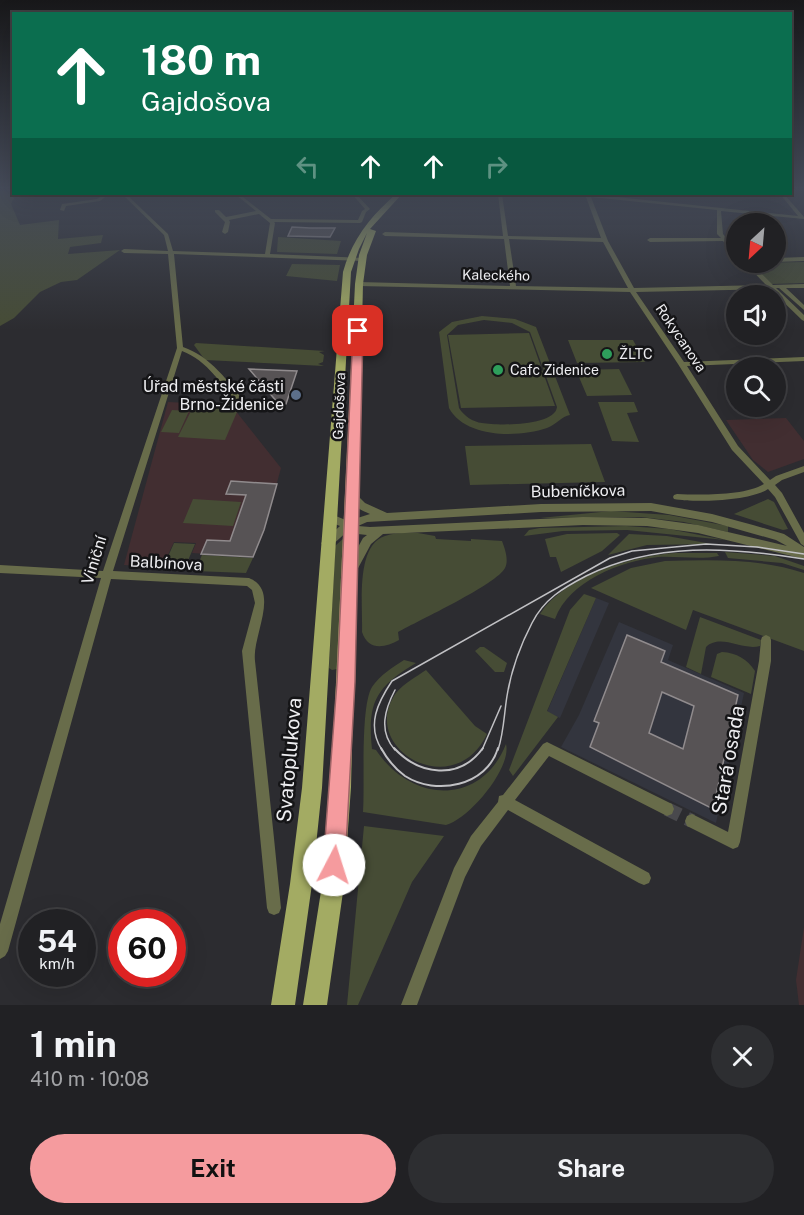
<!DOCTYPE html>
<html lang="en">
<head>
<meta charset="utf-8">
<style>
	:root { --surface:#212124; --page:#2d2e31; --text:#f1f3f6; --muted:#a2a3a6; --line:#3e3e41; --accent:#f59b9e }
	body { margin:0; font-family:"Public Sans",sans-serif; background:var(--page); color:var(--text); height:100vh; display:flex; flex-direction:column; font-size:22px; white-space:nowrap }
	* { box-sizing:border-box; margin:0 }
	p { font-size:20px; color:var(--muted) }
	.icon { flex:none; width:33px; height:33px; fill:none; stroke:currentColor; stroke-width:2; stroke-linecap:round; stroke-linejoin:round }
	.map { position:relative; height:1005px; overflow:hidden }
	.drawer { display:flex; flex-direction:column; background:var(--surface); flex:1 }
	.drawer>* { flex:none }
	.guide { position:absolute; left:12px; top:12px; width:780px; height:183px; border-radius:0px; box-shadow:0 6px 24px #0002,0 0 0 2px var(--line); background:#0b6e4f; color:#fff; overflow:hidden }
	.needle { width:39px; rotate:206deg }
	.fabs { position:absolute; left:726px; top:213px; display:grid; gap:12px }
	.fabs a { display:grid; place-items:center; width:60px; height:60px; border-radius:50%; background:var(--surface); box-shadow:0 6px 24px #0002,0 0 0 2px var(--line); font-size:30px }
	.speed { position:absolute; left:18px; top:909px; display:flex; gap:12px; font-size:30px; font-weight:700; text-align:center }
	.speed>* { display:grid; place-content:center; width:78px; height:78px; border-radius:50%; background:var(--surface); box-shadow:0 6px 24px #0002,0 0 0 2px var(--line); line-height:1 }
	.speed small { font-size:15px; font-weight:400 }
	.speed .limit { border:9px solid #d22; background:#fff; color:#111 }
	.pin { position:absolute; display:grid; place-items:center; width:51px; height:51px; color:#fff; margin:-26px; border-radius:12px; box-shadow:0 3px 9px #0006 }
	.me { position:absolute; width:66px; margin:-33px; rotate:5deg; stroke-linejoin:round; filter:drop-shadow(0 0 4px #0008) }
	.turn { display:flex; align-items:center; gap:21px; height:126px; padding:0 30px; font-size:27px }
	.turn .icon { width:78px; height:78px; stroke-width:2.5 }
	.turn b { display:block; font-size:42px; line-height:51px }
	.lanes { display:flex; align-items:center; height:57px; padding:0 30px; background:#0003; justify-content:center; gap:30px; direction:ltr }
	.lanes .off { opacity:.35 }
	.round { display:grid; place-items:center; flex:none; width:63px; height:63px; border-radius:32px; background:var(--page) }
	.overview { display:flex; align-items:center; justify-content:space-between; height:102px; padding:0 30px }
	h1 { font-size:36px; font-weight:700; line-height:45px }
	.action { display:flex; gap:12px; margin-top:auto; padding:12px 30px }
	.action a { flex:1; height:69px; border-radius:36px; background:var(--accent); color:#111; font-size:24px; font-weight:700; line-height:69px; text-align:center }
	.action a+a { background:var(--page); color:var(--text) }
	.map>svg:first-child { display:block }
</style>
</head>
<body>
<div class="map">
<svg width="804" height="1005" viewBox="0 0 804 1005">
	<rect width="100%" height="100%" fill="#2c2c30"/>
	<!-- built -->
	<path fill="#33353e" d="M596,598L609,603L560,718L547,712Z
		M619,622L673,645L668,660L744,693L716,823L561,747L579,715Z"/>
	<!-- education -->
	<path fill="#422e31" d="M168,402L231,405L281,468L264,530L253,557L192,553L196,543L174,542L162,568L124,565Z
		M786,418L804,441V459L768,472L753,460L726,420Z
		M804,927V1005H799L796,980Z"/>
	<!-- green -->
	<path fill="#464c35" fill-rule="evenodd" d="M4,190L14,198L11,204L20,225L59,220L58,239L103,235L101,243L70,247L68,254L120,250L77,280L61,282L40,292L14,318L0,326V191Z
		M278,237L341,241L337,254L277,252Z
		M804,262V283L771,284L751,263Z
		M292,264L340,265L337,281L286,276Z
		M482,316L515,319L536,327L570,415C562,416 556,425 547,428C518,438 465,438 449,408L439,332L452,322ZM484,320L512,323L530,332L557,407C555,426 499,426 482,423C473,422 464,416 459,408L447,335L458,325Z
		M529,333L555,406L461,408L448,335Z
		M568,340H633L645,362L577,363Z
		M196,343L325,351L319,352L324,355L323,362L318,364L324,366L205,360L194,345Z
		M619,369L632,395L587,396L576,370Z
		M598,402H634L638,412L627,413L639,442L612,441Z
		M195,403L231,405L237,412L225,440L178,437Z
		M172,410L189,411L179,433L161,432Z
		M591,444L605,482L470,485L465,446Z
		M193,499L241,502L233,526L183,523Z
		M768,499L774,502L788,529L783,530L734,514Z
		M611,511L669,515L728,526V532L684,522L641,517L540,518Z
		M626,526L669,529L725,540L627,530L563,531L524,536L529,530L540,528Z
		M418,533L435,536L436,539L471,541V539L502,541C505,549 509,560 505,568C497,584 418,621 398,632L399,640C385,648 368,651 362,632C363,605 355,546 385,536C395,532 407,533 418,533Z
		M617,533L620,535L602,551L561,572L556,557H550L545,539L567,534Z
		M629,534L667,536L712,544L647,545L608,555Z
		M344,538L337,669L332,670L329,668L335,546Z
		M174,543L195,544L184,570L163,568Z
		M725,552L775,556L804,566V570L782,563L728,558Z
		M676,553H717L719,556C700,560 678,556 658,557C621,561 569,581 555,619L540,614C564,576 634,555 676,553Z
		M202,555L253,558L246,573L195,571Z
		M665,561C711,560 760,558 804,573V651L693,610L686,630L591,588L631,568Z
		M584,594L596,598L547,711L558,717L513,776L509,770L570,610Z
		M700,617L761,640L760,646C742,651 721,633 706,647L701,674L686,667Z
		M480,647H484L507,663L504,672H495L475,651Z
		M722,652C737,653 747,659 755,671L751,694L711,677L717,654Z
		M404,660L416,663C376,687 367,702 372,749L376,750C413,805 482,805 506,744C512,768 469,819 446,825L363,812C365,785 360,707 372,687C380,675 393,667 404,660Z
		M426,670L475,726L487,734C454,804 357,748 396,693C404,683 416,677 426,670Z
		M364,826L444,836L412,882L358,1005H347Z"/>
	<!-- building -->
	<path fill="#575355" stroke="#908b8d" stroke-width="1.5" fill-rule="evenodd" d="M292,227L310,228H335L330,237L288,236Z
		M249,369L297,371L286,404L278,403Z
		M231,481L277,484L264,530L253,557L201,554L207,540L230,541L246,495L226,494Z
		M627,635L665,651L661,662L738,695L713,809L590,747L599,723L594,721ZM662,692L694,706L683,749L649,733Z"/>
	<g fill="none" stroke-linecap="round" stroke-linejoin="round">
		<!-- minor-tunnel -->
		<path stroke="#49494d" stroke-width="14" stroke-dasharray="14 8" stroke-linecap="butt" d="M667,809L692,821"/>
		<!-- minor -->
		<path fill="#686c4a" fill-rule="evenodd" d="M105,194H109L100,201L66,206L64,211L60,210L62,204L97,199Z
			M122,194H126L168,234L173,251L265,254L270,223L259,214L229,220L230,222L228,232L225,234L222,232L225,222L215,212V210H219L226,217L256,211L235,194H239L271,219L358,220L362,211L365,209L352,194H356L370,209L366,212L362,222L360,223L274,222L275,223L270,254L365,258L366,259L363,261L174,254L183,347C210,356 229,382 246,404L245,406H239C223,386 207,360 182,351L113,571L249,578C281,591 252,635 255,661C264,743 273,826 281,908L279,913L274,915L269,913L267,908L242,651L255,603L252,590L247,586L111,579L8,951L5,956L0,959V924L101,578L0,573V565L103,571L177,348L168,254L124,253L121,251L124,249L168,251L164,235Z
			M498,194H502L508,236L601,238L586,197L574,195L572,194H588L798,216L780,194H784L804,217V219L721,211L723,234L736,250V255L723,241L650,242L647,240L650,238H721L717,234V210L591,197L608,241L634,288L766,285L744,262H750L773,285L804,284V288H786L804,305V310L779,288H776L804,315V321L802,320L770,289L636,292L684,362L804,357V361L687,366L738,446L770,480L776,476L804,466V472L782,480L775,485L782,493L804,533V546L801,544L775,497L768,489C751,501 695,503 674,499L673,497L674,495L677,494C700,495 744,496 764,484L732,450L678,364L630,292L359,286L356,284L359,282L510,286L504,239L385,236L382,234L385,232L503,236ZM509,239L603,242L628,288L516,286Z
			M804,257V261L776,262V258Z
			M766,635L770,637L771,640V661L740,842L738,847L733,849L687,826L685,821L687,816L692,814L728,832L759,661L761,640L762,637Z
			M547,742L672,804L674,809L672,814L667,816L549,756L515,800L649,873L651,878L649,883L644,885L639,883L508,810L481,846L465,877L417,1005H401L454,868L471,836L498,802L499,796L503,795L543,744Z"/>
		<!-- tertiary -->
		<path fill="#686c4a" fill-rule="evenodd" d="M353,494L357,495L365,503L387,513L541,504L651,503L712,514L753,525L784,534L804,547V559L698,533L647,526L583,525L383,534L371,544L356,572H348L346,569L363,538L367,535L358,534L349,530L331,546H323L321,543L340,526L327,521L326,518L327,515L331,514L348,521L370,514C361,510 354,507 348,498L349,495ZM651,511L712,522L776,540L787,546L698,525L647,518L583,517L370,527L358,526L367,522L541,512Z"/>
		<!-- primary -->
		<path fill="#a3ab63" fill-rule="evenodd" d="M396,194H402L370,229L376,231L367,255L363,284L351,787L344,885L327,1005H303L322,885L331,787L355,284L359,255L367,233L359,249L351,272L322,788L312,884L295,1005H271L290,884L302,788L343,272C352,239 371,216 396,194Z"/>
		<!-- tram-far1 -->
		<path stroke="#c1c1c4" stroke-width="1.5" d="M382,750C366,725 378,702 392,681L610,558L632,551L706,544L757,547L804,554
			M395,750C378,731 385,709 395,690
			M482,750L501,706
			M498,750C504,732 504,714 507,696C511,671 520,646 532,623C544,599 563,588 586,576C655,542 729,547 804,559"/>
		<!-- tram -->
		<path stroke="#c1c1c4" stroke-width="2" d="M381,748C387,759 394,768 405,776C436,796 487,786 498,748
			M394,748C419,775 459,781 483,748"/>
	</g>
	<!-- sky -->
	<linearGradient id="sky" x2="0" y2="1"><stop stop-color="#18181a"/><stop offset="0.57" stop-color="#454b59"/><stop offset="1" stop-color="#454b59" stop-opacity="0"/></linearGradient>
	<rect width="804" height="330" fill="url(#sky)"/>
	<!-- route -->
	<path fill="#f59b9e" stroke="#9f6567" stroke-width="1.5" d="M358,328L363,331L355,682L345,865L342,873L334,876L327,873L323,865L337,682L353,331Z"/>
	<!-- markers -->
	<g fill="#2e9e5b" stroke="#151517" stroke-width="2">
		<circle cx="607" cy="354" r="6"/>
		<circle cx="498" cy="370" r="6"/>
	</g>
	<circle fill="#5c6f8a" stroke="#151517" stroke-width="2" cx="296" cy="395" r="6"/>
	<g text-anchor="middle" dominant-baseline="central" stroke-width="5" stroke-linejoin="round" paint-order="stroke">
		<!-- far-street labels -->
		<g font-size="14" fill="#eeeef1" stroke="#151517">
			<text transform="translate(496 275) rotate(1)">Kaleckého</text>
			<text transform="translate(681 338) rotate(56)">Rokycanova</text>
			<text transform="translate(339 406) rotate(-88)">Gajdošova</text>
		</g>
		<!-- far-poi labels -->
		<g font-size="14" fill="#eeeef1" stroke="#151517" text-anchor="start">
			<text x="619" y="354">ŽLTC</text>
			<text x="510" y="370">Cafc Zidenice</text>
		</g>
		<!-- poi labels -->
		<g font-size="16" fill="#eeeef1" stroke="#151517" text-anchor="end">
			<text x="284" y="386">Úřad městské části<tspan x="284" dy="18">Brno-Židenice</tspan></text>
		</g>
		<!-- street labels -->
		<g font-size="16" fill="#eeeef1" stroke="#151517">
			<text transform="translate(578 491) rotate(-1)">Bubeníčkova</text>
			<text transform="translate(94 560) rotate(-73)">Viniční</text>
			<text transform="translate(166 563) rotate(3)">Balbínova</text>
		</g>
		<!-- near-street labels -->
		<g font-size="20" fill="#eeeef1" stroke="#151517">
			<text transform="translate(289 760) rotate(-85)">Svatoplukova</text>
			<text transform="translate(728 760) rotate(-80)">Stará osada</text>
		</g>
	</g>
</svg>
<div class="fabs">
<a><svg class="needle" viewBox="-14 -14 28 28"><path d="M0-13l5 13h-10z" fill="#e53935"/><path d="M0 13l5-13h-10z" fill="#a2a3a6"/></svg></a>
<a><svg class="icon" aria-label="sound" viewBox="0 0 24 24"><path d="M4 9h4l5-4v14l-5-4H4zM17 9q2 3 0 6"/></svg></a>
<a><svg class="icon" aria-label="search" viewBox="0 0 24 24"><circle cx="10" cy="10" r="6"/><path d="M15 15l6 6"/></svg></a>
</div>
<div class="speed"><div>54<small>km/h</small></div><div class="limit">60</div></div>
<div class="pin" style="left:358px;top:331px;background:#d93025"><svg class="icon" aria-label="arrive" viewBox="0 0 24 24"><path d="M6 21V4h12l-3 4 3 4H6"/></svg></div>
<svg class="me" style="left:334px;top:865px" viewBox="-20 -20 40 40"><circle r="19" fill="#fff"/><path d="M0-13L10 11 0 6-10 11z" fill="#f59b9e"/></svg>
<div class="guide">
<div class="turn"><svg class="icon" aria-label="ahead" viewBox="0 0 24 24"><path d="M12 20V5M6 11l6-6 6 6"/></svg><div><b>180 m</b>Gajdošova</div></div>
<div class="lanes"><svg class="icon off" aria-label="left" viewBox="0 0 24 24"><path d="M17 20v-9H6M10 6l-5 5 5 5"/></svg><svg class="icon" aria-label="ahead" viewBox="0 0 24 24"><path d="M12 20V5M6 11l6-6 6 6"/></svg><svg class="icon" aria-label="ahead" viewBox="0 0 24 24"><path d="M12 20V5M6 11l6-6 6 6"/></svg><svg class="icon off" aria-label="right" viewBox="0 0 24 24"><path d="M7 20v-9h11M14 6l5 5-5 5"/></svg></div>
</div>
</div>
<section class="drawer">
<div class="overview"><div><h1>1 min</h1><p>410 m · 10:08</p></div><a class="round"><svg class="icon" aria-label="close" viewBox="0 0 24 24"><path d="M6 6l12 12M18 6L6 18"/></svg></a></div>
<div class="action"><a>Exit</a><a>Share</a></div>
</section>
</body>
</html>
